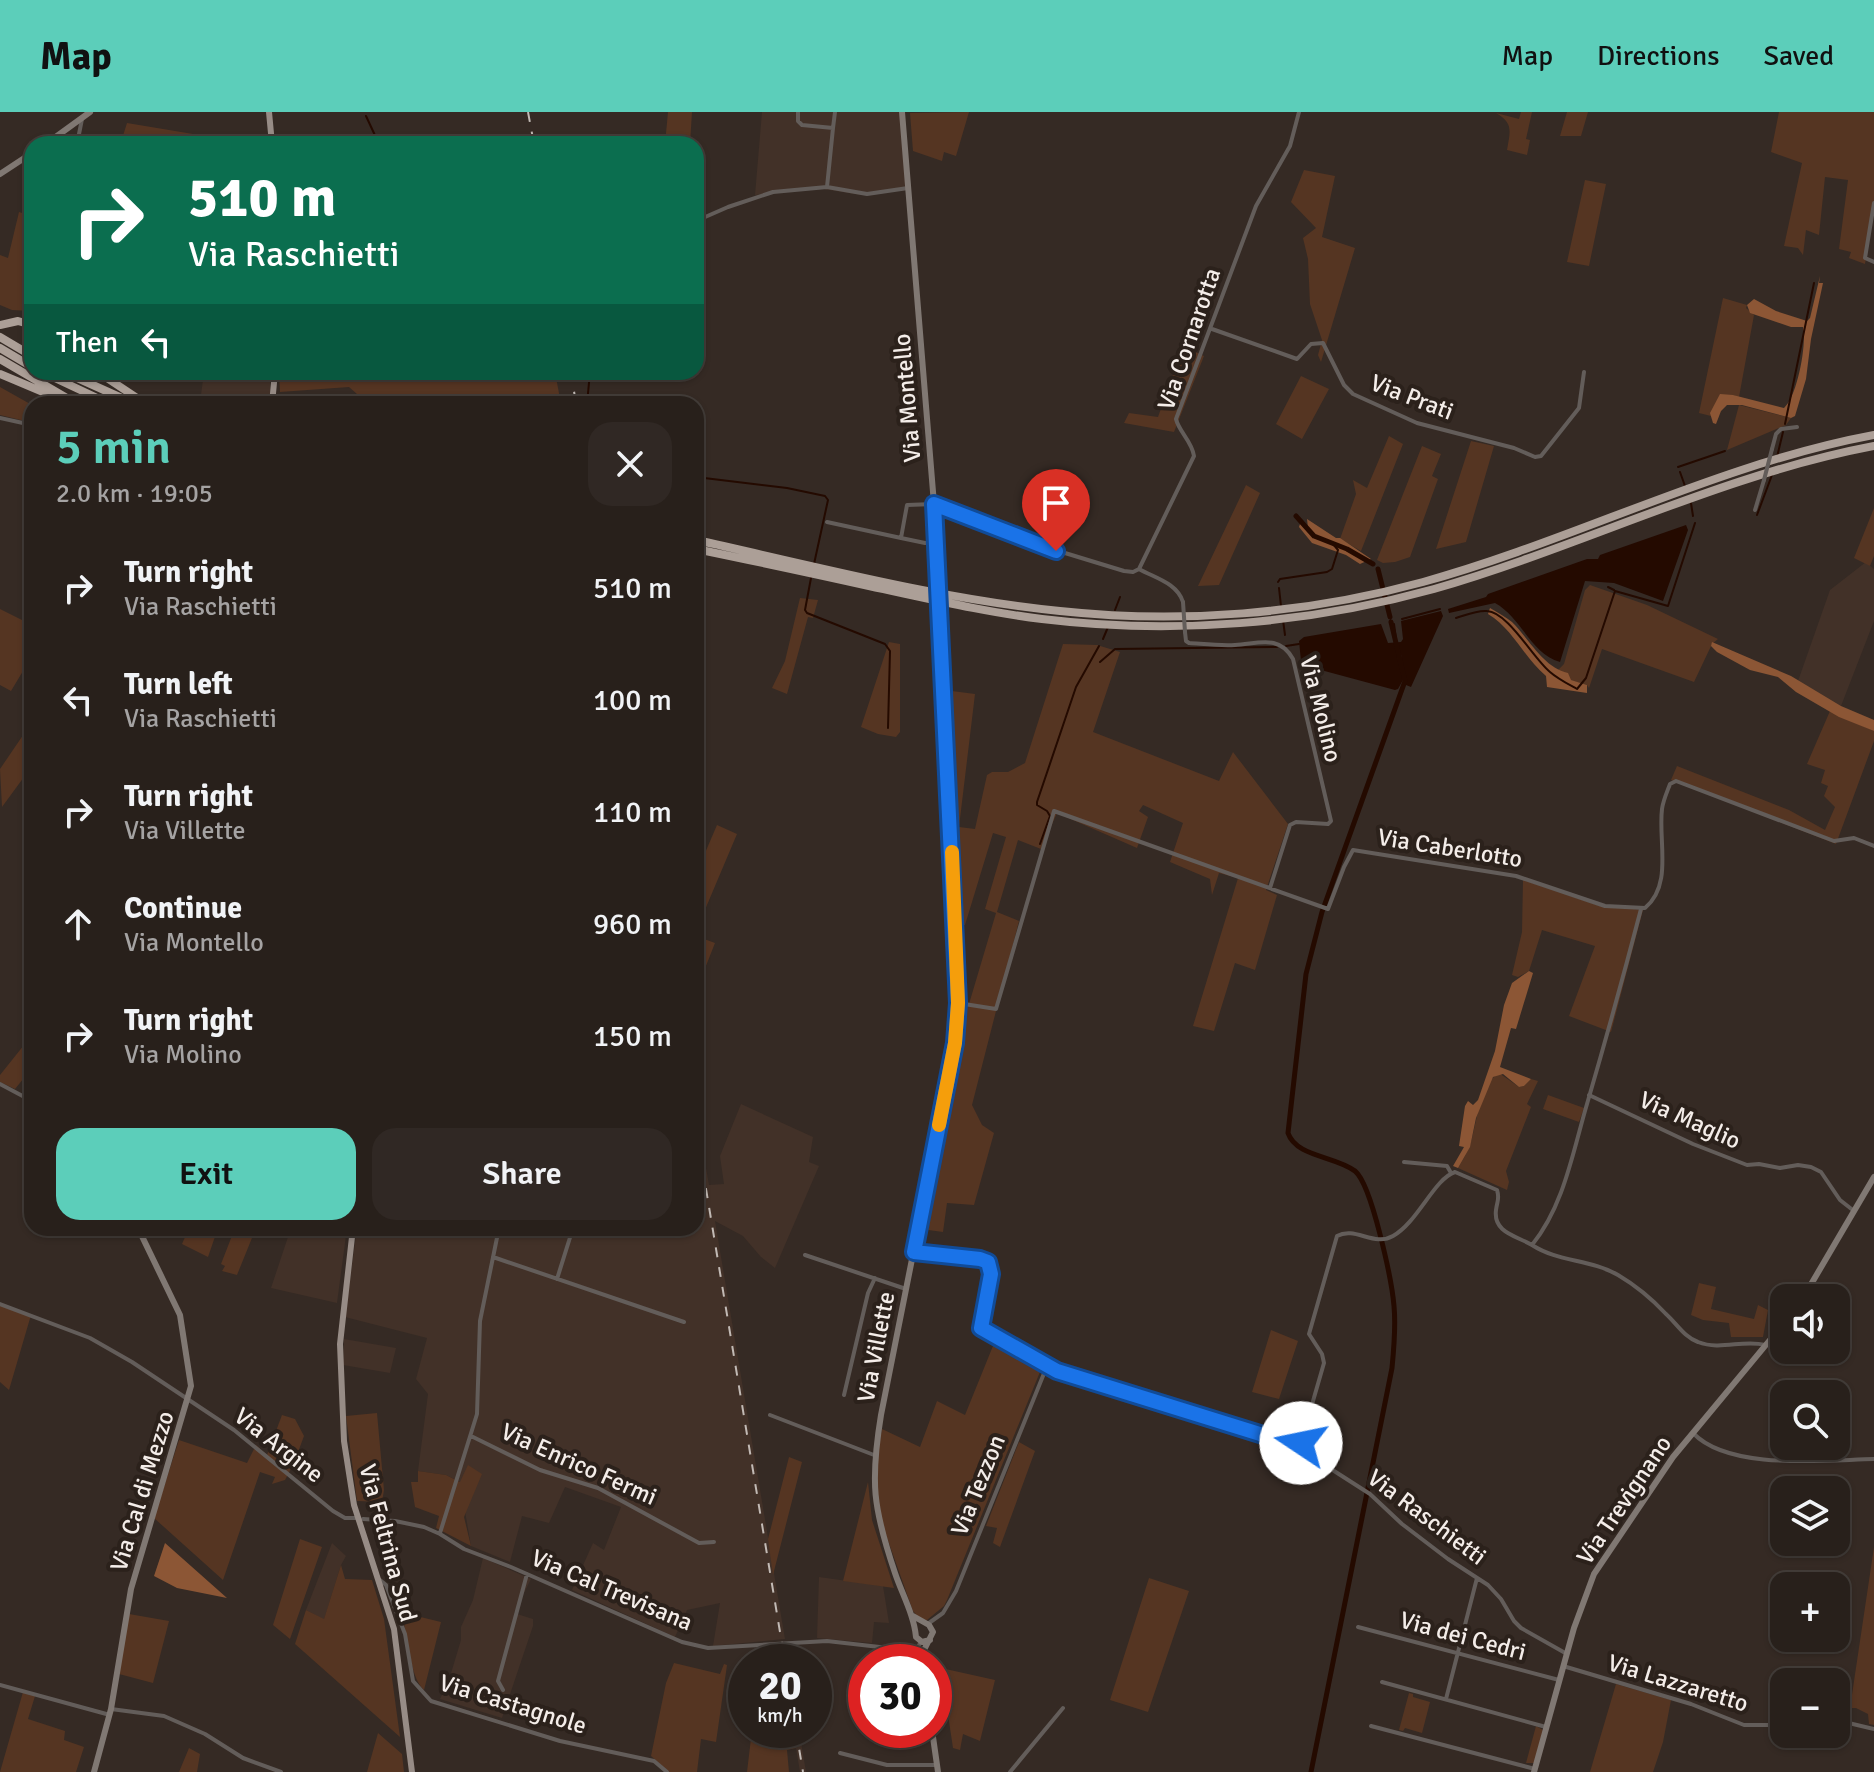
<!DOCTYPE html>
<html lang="en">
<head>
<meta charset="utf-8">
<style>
	:root { --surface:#28201b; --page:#302824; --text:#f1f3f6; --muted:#a5a3a3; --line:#443e3a; --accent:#5cceba }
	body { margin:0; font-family:Signika,sans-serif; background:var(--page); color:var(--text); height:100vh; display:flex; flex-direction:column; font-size:30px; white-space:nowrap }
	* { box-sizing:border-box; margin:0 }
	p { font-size:26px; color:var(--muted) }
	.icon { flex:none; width:44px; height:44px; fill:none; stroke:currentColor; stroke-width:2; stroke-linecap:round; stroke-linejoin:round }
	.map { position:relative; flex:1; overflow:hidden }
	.side { position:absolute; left:24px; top:284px; width:680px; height:840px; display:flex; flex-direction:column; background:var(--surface); border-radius:24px; box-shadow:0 2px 6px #0004,0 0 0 2px var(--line) }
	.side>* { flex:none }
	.top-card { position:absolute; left:24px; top:24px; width:680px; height:244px; border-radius:24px; box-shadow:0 2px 6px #0004,0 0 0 2px var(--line); background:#0b6e4f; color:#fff; overflow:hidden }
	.controls { position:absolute; left:1770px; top:1172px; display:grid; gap:16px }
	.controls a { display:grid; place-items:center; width:80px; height:80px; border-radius:16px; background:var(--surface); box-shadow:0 2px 6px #0004,0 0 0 2px var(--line); font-size:40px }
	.speed { position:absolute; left:728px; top:1532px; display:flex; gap:16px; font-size:40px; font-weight:700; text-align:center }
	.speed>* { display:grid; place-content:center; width:104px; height:104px; border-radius:50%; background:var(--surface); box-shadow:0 2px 6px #0004,0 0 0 2px var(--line); line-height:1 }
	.speed small { font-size:20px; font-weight:400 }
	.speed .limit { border:12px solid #d22; background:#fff; color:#111 }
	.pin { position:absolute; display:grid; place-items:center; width:68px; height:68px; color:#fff; margin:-82px -34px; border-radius:50% 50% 50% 0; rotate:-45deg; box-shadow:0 0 8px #0007 }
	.pin .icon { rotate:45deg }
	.me { position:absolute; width:88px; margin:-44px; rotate:281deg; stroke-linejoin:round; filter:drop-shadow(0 0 6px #0008) }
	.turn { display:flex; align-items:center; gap:28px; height:168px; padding:0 32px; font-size:36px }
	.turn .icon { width:104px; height:104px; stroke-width:2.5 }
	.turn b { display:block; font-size:56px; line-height:68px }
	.then { display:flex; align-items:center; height:76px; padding:0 32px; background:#0003; gap:16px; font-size:30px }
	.round { display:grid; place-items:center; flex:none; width:84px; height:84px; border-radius:24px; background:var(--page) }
	.head { display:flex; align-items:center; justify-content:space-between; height:136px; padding:0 32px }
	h1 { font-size:48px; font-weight:600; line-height:60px; color:var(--accent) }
	.primary-button { display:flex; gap:16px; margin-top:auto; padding:16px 32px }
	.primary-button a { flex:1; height:92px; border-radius:24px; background:var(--accent); color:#111; font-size:32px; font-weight:600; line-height:92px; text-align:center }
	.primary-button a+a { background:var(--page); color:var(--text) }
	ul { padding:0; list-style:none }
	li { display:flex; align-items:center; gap:24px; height:112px; padding:0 32px }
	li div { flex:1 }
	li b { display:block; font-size:30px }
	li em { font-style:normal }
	header { display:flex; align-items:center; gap:48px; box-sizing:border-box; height:112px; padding:0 40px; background:var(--accent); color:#111 }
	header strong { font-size:38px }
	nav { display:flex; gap:44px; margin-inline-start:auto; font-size:28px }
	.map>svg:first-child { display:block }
</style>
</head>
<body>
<header>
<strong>Map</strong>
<nav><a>Map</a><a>Directions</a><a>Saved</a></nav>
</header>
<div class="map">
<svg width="1874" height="1660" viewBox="0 0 1874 1660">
	<rect width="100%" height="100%" fill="#352a24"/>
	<!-- built -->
	<path fill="#423128" d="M762,0H901L908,78L861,83L817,76L755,83Z
		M204,260H270V292L227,289L214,292L203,289L201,283Z
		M1866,450L1874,457V509L1841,594L1798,569L1830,478Z
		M741,992L813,1025L809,1050L819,1054L775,1156L761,1145L743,1124L715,1109L785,1527L713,1534L720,1491L687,1498L675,1525L572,1478L593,1431L604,1438L621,1395L565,1375L549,1411L522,1404L510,1450L471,1434L460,1370L446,1363L418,1359L428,1282L416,1267L427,1226L345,1205L357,1116H696V999L709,1073L724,1072L720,1044Z
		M291,1116H347L337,1191L271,1176Z
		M344,1227L396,1236L390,1261L343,1253Z
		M332,1431L346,1444L341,1453L324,1508L306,1498Z
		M483,1446L531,1467L514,1501L533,1507V1514L502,1606L440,1587L449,1568L461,1528V1515L473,1488Z
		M819,1465L883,1474L889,1511L874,1510L872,1531L817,1526Z
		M793,1618H799L806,1660H800Z"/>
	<!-- green -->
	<path fill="#553522" d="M668,0H692L690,32H665Z
		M969,0L956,44L944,40L942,49L913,39L910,1Z
		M1521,0H1532L1526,27L1530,28L1527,43L1507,38C1510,20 1514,11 1496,1L1519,7Z
		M1567,0H1588L1581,24H1560Z
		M1779,0H1874V98L1865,152L1849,146L1851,140L1839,137L1848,68L1825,65L1819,123L1806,118L1803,143L1798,136L1784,134L1802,51L1771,40Z
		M127,11L193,22L229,32H130L121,30Z
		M1304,58L1335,64L1322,125L1355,136L1321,250L1318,243L1322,228L1310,192L1308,147L1303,126L1316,116L1291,90Z
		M1585,68L1606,72L1589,154L1567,150Z
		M19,100L32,104L30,199L12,198L0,193V143L8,146Z
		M1723,186L1747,193L1746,196L1754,203L1739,285L1733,283L1719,288L1711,304L1699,301Z
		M1183,234L1204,244L1174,320L1124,311L1129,301L1158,305Z
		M279,260H555L561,292H357V282L349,275L280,280Z
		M1301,264L1329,277L1302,327L1276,312Z
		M0,275L32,293L29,310L0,303Z
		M1739,293L1791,306L1786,313L1727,338Z
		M1389,324L1403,332L1361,439L1340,427L1356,382L1353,368L1367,376Z
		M1471,329L1494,334L1466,430L1436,437Z
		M1422,334L1441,342L1432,364L1438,367L1410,445L1395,450L1383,451L1377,448Z
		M1246,373L1260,381L1219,473L1198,474Z
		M1874,396V444L1870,454L1854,446Z
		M1590,473L1647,493L1718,527L1712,532L1694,570L1602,537L1589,576L1587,573L1570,568L1558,558L1564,552L1585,478Z
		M800,486L818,488L813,506L808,505L787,582L772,576L785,549Z
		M0,497L32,513V544L11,579L0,573Z
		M889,530L900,532V620L896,625L878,622L861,615Z
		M1063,532L1097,533L1120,540L1093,620L1219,669L1233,640L1288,712L1266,778L1277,783L1255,858L1235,851L1214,919L1193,914L1238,766L1219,761L1212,783L1210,767L1170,750L1183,711L1143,693L1139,699L1148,705L1137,736L1057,701L1041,737L1018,728L997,800L1019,809L972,993L982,1013L994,1021L974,1093L947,1091L943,1120L921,1117L957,930L960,889L969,892L996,801L985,797L1006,725L993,721L965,813H957L944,578L975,582L959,715L975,717L987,663L992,660H1008L1025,651Z
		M1830,599L1874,619V629L1836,732L1671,668L1677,654L1789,698L1825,718L1835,695L1824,684L1828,674L1821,671L1825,658L1807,652Z
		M32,610V654L2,695L0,657Z
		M717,713L737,722L696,819V762Z
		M1523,768L1597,793L1643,798L1611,920L1569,904L1595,834L1542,818L1529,859L1518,865L1512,863L1522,820Z
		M696,824L715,831L696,879Z
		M32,923V956L15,977L0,970V963Z
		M1499,961L1519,975L1524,974L1531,967L1538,969L1527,992L1531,995L1506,1059L1509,1070L1507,1078L1458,1056C1462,1049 1467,1041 1470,1033C1477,1013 1479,972 1499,961Z
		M1548,983L1584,996L1579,1010L1543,997Z
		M189,1116H218L208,1145L182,1132Z
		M235,1116H256L237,1163L222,1159L225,1154L221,1152Z
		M1699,1171L1716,1175L1711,1197L1754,1207L1758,1193L1768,1198L1763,1225H1731L1729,1211L1703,1208L1691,1203Z
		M0,1191L31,1203L9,1278L0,1270Z
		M1271,1218L1298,1229L1279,1287L1252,1280Z
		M995,1229L1042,1255L947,1488L944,1494L927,1508L920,1507L913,1499L880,1406C874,1376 876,1347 882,1317L920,1335L937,1289L965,1303Z
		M377,1301L384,1378L382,1390L357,1389L346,1304Z
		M282,1303L295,1307L304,1324L294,1351L285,1368L272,1372L275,1365L260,1360L223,1468L154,1406L179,1328L247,1351L256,1333L267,1343Z
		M1019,1330L1035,1339L1000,1435L993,1431L997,1416L986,1414Z
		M789,1345L802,1350L773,1463L768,1427Z
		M468,1353L482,1362L464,1405L471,1434L436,1416L439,1404L415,1395L411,1370H418V1359L446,1363L460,1370Z
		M868,1370L872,1408L894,1476L843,1469Z
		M300,1427L322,1435L290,1527L273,1513Z
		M1874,1435V1613L1869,1612L1868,1602L1856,1596H1850Z
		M341,1453L345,1467L372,1468L384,1507L400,1625L295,1532L306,1498L324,1507Z
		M1149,1466L1189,1479L1148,1600L1110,1588Z
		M1836,1487L1848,1492L1841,1539L1805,1534L1806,1526H1836Z
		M400,1500L441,1510L424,1578C408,1563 410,1523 400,1500Z
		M129,1502L169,1509L153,1571L119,1562Z
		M674,1551L720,1562L724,1552L727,1553L716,1630L701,1627L697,1660H669L651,1644L666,1571Z
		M941,1556L995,1568L980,1629L963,1622L960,1638L953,1636Z
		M1616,1572L1671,1588L1663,1630L1653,1660H1590Z
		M23,1580L35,1584L28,1607L65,1619L64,1628L84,1635L76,1660H0Z
		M1409,1581L1413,1582V1585L1430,1590L1422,1621L1405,1616L1403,1619L1399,1618Z
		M1536,1614L1543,1618L1534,1651H1526Z
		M752,1618H793L796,1636L787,1638L789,1660H747Z
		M378,1621L402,1642L404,1660H367Z
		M189,1636L200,1642L197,1660H179Z"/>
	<!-- forest -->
	<path fill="#8c5635" d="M1820,164L1819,171H1823L1811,227L1806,267L1795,304L1791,306L1742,293H1727L1721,299L1716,312L1713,311L1710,301L1720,282L1733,283L1784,296C1797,285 1807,233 1803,215H1791L1750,201L1747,193L1754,187L1776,199L1807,209L1810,206Z
		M1307,407L1336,426H1340L1371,447L1360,452L1346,443L1312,431L1299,415L1301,409L1308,416Z
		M1490,496C1498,501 1506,505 1512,510C1530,528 1543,555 1568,561L1571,568L1587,573V581L1547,575L1546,564C1524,546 1514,518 1488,502Z
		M1712,530L1791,564L1841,594L1874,608V619L1839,605L1796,580L1778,565L1750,558L1717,540L1711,534Z
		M1529,859L1533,861L1516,917L1511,916L1500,955L1531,967L1524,974L1519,975L1503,962L1493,965L1476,1006L1470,1035L1458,1056L1453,1054L1464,1035L1459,1034L1465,994L1468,989L1473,993L1478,988L1495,939L1504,893L1512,871Z
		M165,1431L227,1486L177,1476L154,1464Z"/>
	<!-- water -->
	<path fill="#240a00" d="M1686,413L1688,418L1663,489L1614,471L1585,469L1560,550C1531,542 1521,505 1495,491L1449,501L1448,497L1486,485L1488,482L1587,447H1598L1600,443Z
		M1441,499L1443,504L1411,575L1406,573L1401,542L1397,544L1403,568L1398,577L1395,578L1306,554L1301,549L1299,529L1304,525L1381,512L1388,531L1401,530L1403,527L1401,509Z"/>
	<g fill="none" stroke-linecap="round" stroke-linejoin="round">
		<!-- stream -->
		<path stroke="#240a00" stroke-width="2" d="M366,4L379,32
			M587,292L590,260
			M1785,312L1814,171
			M1777,345L1783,320
			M1678,355L1725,339
			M1680,360L1685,374
			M696,365L787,376L825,384L828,388L814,452
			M1691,391L1693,404
			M1757,403L1772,363
			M811,466L805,498L807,501L885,532L890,539L888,616
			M1278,470L1280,467L1327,460L1332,457L1338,438L1333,432
			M1608,475L1614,478
			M1279,476L1281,494
			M1115,498L1120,485
			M1456,506C1466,503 1477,498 1487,499C1508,500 1533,546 1550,560C1558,567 1568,572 1577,577L1586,566L1615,479L1668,494L1695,411
			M1402,507L1440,497
			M1283,508L1285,523
			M1394,512L1396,527
			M1103,527L1108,515
			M1286,534L1299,532
			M1100,550L1115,537L1277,535
			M1040,732L1050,704L1047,699L1037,693V690L1076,575L1099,534"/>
		<!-- canal -->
		<path stroke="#240a00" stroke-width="5" d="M1296,404L1314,424L1347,437L1373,452
			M1378,457L1390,505
			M1311,1660L1392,1256C1394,1236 1396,1215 1394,1194C1392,1170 1372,1073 1355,1059C1336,1044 1296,1045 1288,1021L1306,862L1322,800L1405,569L1391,510"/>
		<!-- street -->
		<path stroke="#635d5a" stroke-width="4" d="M798,0V9L802,13L833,16L827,75
			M833,16L835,0
			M77,32L82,7
			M1874,91L1865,146L1874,150
			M696,109L728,95L773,80L827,75L867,82L908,76
			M1212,217L1297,247L1311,232L1323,231L1344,273L1353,282L1417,311L1514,336L1535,345L1541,344L1579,296L1584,260
			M0,306L32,313
			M1772,337L1776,322L1781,317L1797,315
			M1755,398L1764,368
			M827,410L901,426L907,393L934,392L1029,430L1124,459L1133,460L1139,457L1194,344C1192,329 1179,320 1176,307L1256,94L1290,34L1299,0
			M901,426L925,431L936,430
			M1139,457C1155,466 1177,471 1183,490
			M1185,520L1186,529L1189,531C1204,532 1220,534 1235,533C1258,532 1279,522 1293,547L1331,709L1328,712L1296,710L1290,713L1270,776
			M958,891L996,897L1054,699L1328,797L1344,755L1353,738L1516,764L1605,794L1645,796C1673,773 1658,729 1662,697C1663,689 1667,680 1670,672L1676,669L1834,729L1854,726L1874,734
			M0,972L32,989
			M1589,983L1693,1032L1747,1053L1759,1052L1780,1056L1798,1053L1811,1055L1821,1060L1840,1088L1854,1099
			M1404,1050L1447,1054L1451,1061
			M1532,1133C1558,1150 1590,1147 1618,1163C1635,1173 1652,1187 1666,1202C1677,1212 1684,1225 1698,1230C1721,1239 1743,1227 1765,1233
			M914,1140L980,1147L988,1150L991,1162L981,1216L1057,1259L1307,1337L1331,1357L1370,1382L1402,1412L1448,1447L1488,1473L1501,1487L1514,1509L1521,1516L1567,1542
			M805,1143L906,1177
			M493,1145L684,1210
			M557,1167L573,1116
			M0,1192L90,1226L132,1250L234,1318L333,1399L345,1406H357
			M844,1283L868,1181L875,1166
			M770,1303L874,1343
			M1693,1321C1729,1359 1825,1348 1874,1347
			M471,1324L540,1358L598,1376L699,1431L714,1430
			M1300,1334L1324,1251L1322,1242L1309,1222L1337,1124C1355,1114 1374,1135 1393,1124C1418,1110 1434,1067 1455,1060L1497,1078C1500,1087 1497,1089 1496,1098C1493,1121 1517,1124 1532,1133C1564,1094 1573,1039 1587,992C1606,927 1624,862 1641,797
			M363,1407L395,1409L424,1415L440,1422L464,1437L511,1455L682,1530L708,1536L827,1529L906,1538L917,1536L921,1530
			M440,1421L477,1302L480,1209L499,1116
			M380,1468L386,1473L405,1522L413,1569L431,1589L560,1629L654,1649L667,1660
			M929,1511L943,1501L956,1479L1047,1254
			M1358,1515L1559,1568
			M907,1538L918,1544L921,1549
			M1563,1554L1691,1592L1744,1613H1784
			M1382,1570L1546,1615
			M0,1573L110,1603
			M503,1578L498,1569L527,1462
			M1446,1587L1477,1466
			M111,1597L164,1604L205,1622L243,1646L281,1660
			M1836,1608L1874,1617
			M1371,1614L1535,1657
			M840,1641L887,1653H936
			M1010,1660L1063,1596"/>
		<!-- secondary -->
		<path stroke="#807873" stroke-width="6" d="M902,0L934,392L937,469
			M46,32L90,0
			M0,62L32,41
			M1803,1186L1874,1065
			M913,1504L929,1513L933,1520L924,1538L922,1550
			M930,1528L922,1530L916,1525C914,1503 902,1482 895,1461C873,1396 870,1370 881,1303L955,931L958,891L938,494
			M932,1618L938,1660
			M94,1660L111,1597L131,1477L191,1274L180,1203L138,1116
			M1534,1660L1574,1516L1594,1462L1673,1345L1784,1211"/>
		<!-- primary -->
		<path stroke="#978c86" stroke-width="6" d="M269,0L272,32
			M272,292L275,260
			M353,1116L340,1232L344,1329L354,1393L394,1517L412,1660"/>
		<!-- highway -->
		<path stroke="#ac9f97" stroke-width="8" d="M0,213L18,209L32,213
			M0,225L32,244
			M0,236L32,255
			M0,247L77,292
			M42,260L110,292
			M64,260L135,292
			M98,260L146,292
			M0,262L62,288
			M696,428C816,454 938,487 1060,499C1181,512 1306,502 1423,470C1575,428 1718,352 1874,323
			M696,437C754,449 811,461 869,474C926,486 984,500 1042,507C1173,523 1308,512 1434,477C1583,434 1721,363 1874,334"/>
		<!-- rail -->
		<path stroke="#c2bab5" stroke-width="2" stroke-dasharray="10 10" stroke-linecap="butt" d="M528,0L534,32
			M571,260L576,292
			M696,1017L785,1550
			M796,1618L803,1660"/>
		<!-- street-bridge -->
		<path stroke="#635d5a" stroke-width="4" d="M1764,368L1772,337
			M1183,490L1185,520"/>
		<!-- secondary-bridge -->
		<path stroke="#807873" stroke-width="6" d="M937,469L938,494"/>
	</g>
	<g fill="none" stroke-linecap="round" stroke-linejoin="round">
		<!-- route casing -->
		<g stroke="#114b97" stroke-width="20">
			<path id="route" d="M1056,439L934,392L958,891L955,931L914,1140L980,1147L988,1150L991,1162L981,1216L1057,1259L1289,1331L1300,1334L1301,1331"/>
		</g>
		<!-- route -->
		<use href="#route" stroke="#1a73e8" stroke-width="14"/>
		<!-- slow -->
		<path stroke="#f59e0b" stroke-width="14" d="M939,1013L955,931L958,891L952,740"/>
	</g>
	<g text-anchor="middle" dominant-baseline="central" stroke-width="8" stroke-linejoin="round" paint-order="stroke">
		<!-- street labels -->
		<g font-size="24" fill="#f4ede9" stroke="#2b211b">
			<text transform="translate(1189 227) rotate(-71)">Via Cornarotta</text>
			<text transform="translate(1412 285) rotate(21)">Via Prati</text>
			<text transform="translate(907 286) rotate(-95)">Via Montello</text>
			<text transform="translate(1321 597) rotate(76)">Via Molino</text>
			<text transform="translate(1450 736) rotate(9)">Via Caberlotto</text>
			<text transform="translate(1690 1008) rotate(24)">Via Maglio</text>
			<text transform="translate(876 1235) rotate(-79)">Via Villette</text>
			<text transform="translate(279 1333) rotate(38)">Via Argine</text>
			<text transform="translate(579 1352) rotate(24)">Via Enrico Fermi</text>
			<text transform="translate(978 1373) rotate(-68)">Via Tezzon</text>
			<text transform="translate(142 1379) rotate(-73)">Via Cal di Mezzo</text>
			<text transform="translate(1624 1388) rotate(-56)">Via Trevignano</text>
			<text transform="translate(1427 1405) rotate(37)">Via Raschietti</text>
			<text transform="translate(388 1431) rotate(75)">Via Feltrina Sud</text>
			<text transform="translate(612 1478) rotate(23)">Via Cal Trevisana</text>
			<text transform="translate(1463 1524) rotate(15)">Via dei Cedri</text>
			<text transform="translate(1678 1571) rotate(17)">Via Lazzaretto</text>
			<text transform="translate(513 1592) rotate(17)">Via Castagnole</text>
		</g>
	</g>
</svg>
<div class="controls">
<a><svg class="icon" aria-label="sound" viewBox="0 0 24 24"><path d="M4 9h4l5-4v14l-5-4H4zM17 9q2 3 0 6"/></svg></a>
<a><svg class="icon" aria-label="search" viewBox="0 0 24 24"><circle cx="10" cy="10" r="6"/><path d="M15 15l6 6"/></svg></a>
<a><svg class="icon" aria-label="layers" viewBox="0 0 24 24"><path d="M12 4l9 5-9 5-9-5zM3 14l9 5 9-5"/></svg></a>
<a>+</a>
<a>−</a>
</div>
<div class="speed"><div>20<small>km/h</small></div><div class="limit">30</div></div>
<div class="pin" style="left:1056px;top:439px;background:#d93025"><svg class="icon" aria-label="arrive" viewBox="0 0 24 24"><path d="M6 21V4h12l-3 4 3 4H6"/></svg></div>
<svg class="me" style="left:1301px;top:1331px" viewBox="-20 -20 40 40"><circle r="19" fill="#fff"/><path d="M0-13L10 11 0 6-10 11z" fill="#1a73e8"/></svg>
<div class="top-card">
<div class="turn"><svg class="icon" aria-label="right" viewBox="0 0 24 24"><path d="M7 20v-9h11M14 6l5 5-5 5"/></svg><div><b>510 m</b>Via Raschietti</div></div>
<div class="then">Then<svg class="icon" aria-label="left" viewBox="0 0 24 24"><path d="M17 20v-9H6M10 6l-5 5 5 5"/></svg></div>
</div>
<section class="side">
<div class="head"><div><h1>5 min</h1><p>2.0 km · 19:05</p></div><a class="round"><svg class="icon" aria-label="close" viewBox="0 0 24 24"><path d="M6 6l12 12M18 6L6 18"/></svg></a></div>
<ul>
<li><svg class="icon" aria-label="right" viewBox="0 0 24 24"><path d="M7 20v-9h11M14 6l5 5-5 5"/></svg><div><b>Turn right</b><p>Via Raschietti</p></div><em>510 m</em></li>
<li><svg class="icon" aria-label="left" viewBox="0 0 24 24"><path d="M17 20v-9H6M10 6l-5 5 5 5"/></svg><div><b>Turn left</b><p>Via Raschietti</p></div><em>100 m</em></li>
<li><svg class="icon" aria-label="right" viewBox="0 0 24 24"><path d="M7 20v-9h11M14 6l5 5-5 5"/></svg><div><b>Turn right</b><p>Via Villette</p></div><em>110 m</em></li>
<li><svg class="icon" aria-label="ahead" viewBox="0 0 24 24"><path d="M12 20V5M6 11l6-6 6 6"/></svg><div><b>Continue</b><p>Via Montello</p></div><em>960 m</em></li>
<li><svg class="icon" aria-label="right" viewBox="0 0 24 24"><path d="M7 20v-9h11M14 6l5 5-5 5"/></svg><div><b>Turn right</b><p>Via Molino</p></div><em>150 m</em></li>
</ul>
<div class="primary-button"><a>Exit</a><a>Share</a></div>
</section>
</div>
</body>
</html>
